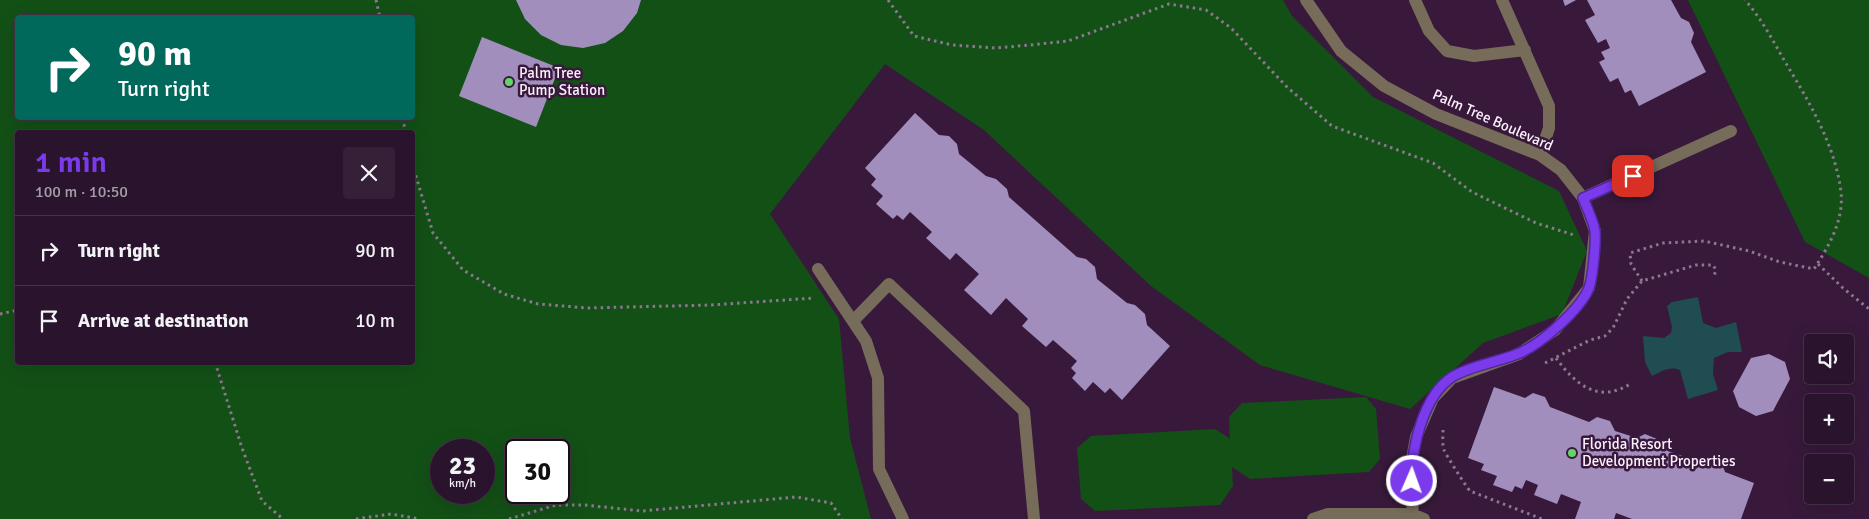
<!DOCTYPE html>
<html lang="en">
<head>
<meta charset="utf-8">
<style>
	:root { --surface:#2a132c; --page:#362038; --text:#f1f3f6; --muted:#a59ea9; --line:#463248; --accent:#7c3aed }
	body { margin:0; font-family:Signika,sans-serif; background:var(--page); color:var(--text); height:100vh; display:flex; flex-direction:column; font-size:19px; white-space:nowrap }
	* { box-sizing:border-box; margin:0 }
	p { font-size:16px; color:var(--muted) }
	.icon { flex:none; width:28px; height:28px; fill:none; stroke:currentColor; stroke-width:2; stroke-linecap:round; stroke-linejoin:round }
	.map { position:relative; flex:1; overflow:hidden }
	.side { position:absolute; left:15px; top:130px; width:400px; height:235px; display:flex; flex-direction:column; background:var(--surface); border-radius:5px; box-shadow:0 5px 20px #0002,0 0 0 1px var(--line) }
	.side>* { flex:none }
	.guide { position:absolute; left:15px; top:15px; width:400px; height:105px; border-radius:5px; box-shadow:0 5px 20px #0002,0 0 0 1px var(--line); background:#00695c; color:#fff; overflow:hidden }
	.buttons { position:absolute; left:1804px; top:334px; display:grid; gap:10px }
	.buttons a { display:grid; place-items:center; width:50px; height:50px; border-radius:5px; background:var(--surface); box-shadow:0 5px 20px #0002,0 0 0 1px var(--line); font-size:25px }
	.speed { position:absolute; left:430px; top:439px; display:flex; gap:10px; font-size:25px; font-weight:700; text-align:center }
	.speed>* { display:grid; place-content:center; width:65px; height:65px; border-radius:50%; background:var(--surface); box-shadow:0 5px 20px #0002,0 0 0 1px var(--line); line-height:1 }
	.speed small { font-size:12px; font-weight:400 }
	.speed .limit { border:2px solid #111; border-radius:8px; background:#fff; color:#111 }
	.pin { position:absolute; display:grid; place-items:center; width:42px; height:42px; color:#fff; margin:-21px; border-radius:10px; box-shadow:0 2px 8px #0006 }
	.me { position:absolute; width:55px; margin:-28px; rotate:2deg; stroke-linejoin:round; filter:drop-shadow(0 0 4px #0008) }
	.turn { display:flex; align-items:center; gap:18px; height:105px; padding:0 20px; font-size:22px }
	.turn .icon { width:65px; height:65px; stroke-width:2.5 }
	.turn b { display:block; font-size:35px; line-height:42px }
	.round { display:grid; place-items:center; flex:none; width:52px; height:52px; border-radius:5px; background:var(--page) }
	.headline { display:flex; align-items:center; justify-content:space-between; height:85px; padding:0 20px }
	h1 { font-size:30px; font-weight:600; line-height:38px; color:var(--accent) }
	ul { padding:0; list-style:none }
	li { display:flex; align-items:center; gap:15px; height:70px; padding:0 20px; border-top:1px solid var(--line) }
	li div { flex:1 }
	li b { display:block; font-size:19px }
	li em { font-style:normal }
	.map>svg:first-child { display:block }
</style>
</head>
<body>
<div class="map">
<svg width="1869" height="519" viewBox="0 0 1869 519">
	<rect width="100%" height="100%" fill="#38193b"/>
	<!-- green -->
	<path fill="#135016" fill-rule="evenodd" d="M0,0H1283L1292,16L1373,97L1559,191L1587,251L1562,314L1483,343L1410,409L1260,365L1151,286L984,130L885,64L770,214L839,319L850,438L871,519H0ZM18,18H412V118H18ZM18,132H412V362H18ZM441,450H484V492H441ZM516,450H559V492H516Z
		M1688,0H1869V278L1805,242Z
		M1366,397L1376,409L1380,459L1369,472L1250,479L1232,467L1233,486L1220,505L1095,511L1081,499L1077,448L1091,436L1215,429L1229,438L1230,443L1229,417L1242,403Z"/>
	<!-- water -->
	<path fill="#1f4d51" d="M1698,297L1703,323L1716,328L1736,322L1742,352H1728L1714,358L1713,374L1718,390L1688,399L1680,370C1668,366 1663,371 1652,376L1645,362L1643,336L1664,338L1671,333L1672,327L1667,306L1672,302Z"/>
	<!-- building -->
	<path fill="#a18ebc" d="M516,0H641L637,13L623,31L605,43L583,48L561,45L541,35L525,19Z
		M1563,0H1576L1565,6Z
		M1587,0H1671L1681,18L1689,22L1694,33L1691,42L1706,72L1639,106L1631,90L1625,93L1618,78L1610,82L1599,62L1605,59L1601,52L1610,48L1606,39L1598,43L1585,20L1595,15Z
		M482,37L559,68L536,127L459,96Z
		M915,113L939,135L949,136L957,144L959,154L986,176L996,179L1007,189L1009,197L1077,257L1086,259L1095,267L1097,279L1127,303L1135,305L1145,314L1147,325L1170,346L1122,400L1110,388L1105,393L1093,382L1085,391L1072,378L1076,373L1071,368L1077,361L1053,340L1046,347L1022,326L1028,319L1006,298L991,315L964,290L979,274L956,253L950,260L926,238L932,232L910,212L903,220L897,215L893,219L876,204L883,196L871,185L876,179L865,168Z
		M1769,354L1785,362L1790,379L1773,411L1756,416L1739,407L1733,391L1751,358Z
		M1494,387L1525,398L1533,393L1545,397L1550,407L1589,422L1597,417L1610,421L1615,431L1637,438L1645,434L1657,439L1660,448L1702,463L1710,458L1722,463L1725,472L1754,483L1741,519H1632L1616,513L1614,519H1575L1581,502L1561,494L1557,504L1534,495L1538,485L1526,480L1522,489L1515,486L1512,492L1493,485L1497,476L1481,470L1484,464L1468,458Z"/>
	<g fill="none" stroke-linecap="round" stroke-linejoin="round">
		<!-- path -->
		<path stroke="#8d7790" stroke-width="3" stroke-dasharray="2.5 4" stroke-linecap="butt" d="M376,0L380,18
			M888,0L914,36L952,45L996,48L1030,45L1068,41L1169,4L1206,10L1231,28L1287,87L1332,126L1433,163L1472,192L1536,223L1574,235
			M402,118L406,132
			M412,163L433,233L463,270L504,294L538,304L588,308L711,305L814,298
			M1818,264L1843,288L1869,309
			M1642,281L1631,264L1630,253L1663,243L1704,241L1749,251L1780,262L1814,269C1829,246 1844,220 1841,192C1835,144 1808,100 1784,60C1772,39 1761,18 1745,0
			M0,314L18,310
			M1556,358C1575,384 1598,404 1630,384
			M215,362L242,448L262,501L283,519
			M1545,363L1590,340L1605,336L1613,328L1627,299L1642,281L1696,265H1713L1716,270L1714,276
			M1443,430C1443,435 1442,445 1444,450C1446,455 1467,488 1470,491L1542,519
			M356,519L391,514L420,519
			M509,519L556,505H584L642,511L796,497L831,503L842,519"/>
		<!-- minor -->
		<path stroke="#766c59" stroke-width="12" d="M1306,0L1341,51L1384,86L1436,114L1540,155L1561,170L1583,198L1595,231L1589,288L1555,330L1519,354L1452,378L1433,398L1416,437L1411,464L1413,519
			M1415,0L1429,31L1447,51L1474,56L1525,50
			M1502,0L1549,106V128L1540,155
			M1583,198L1731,131
			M818,269L866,341L878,378L879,469L903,519
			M853,321L889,284L1024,411L1034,519
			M1313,519L1328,514H1412L1424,519"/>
	</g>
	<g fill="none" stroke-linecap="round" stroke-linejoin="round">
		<!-- route casing -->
		<g stroke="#51269a" stroke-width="12">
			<path id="route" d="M1412,481C1411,449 1423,396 1452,377C1469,366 1498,362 1517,354C1539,346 1580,310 1589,288C1593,277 1596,242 1595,231C1593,220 1587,208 1583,198L1633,176"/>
		</g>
		<!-- route -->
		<use href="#route" stroke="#7c3aed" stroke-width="9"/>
	</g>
	<!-- markers -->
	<g fill="#65d467" stroke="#38193b" stroke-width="2">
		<circle cx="509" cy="82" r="5"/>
		<circle cx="1572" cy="453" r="5"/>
	</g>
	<g text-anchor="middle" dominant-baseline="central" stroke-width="5" stroke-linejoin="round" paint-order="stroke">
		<!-- poi labels -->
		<g font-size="15" fill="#fcf0fd" stroke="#38193b" text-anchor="start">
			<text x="519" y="73">Palm Tree<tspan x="519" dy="17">Pump Station</tspan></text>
			<text x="1582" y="444">Florida Resort<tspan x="1582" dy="17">Development Properties</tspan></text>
		</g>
		<!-- street labels -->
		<g font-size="15" fill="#fcf0fd" stroke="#38193b">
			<text transform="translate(1493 120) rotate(24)">Palm Tree Boulevard</text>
		</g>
	</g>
</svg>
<div class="buttons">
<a><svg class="icon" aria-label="sound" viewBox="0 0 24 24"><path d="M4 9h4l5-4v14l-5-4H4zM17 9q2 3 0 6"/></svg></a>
<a>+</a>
<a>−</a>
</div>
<div class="speed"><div>23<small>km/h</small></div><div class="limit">30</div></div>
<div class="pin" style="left:1633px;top:176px;background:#d93025"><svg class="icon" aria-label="arrive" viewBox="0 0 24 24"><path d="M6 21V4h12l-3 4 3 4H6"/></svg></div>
<svg class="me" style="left:1412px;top:481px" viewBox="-20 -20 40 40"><circle r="17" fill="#7c3aed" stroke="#fff" stroke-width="3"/><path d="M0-11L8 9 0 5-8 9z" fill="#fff"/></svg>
<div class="guide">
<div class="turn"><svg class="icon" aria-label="right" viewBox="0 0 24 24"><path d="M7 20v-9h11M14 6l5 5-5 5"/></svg><div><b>90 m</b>Turn right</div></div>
</div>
<section class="side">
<div class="headline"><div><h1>1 min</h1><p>100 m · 10:50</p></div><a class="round"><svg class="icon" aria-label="close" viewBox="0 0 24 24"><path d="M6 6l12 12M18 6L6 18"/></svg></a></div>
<ul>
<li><svg class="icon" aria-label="right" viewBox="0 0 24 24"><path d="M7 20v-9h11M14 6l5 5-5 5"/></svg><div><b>Turn right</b></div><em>90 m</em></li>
<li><svg class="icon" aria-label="arrive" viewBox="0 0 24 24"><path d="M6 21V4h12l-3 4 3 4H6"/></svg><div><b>Arrive at destination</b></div><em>10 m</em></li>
</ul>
</section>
</div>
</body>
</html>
